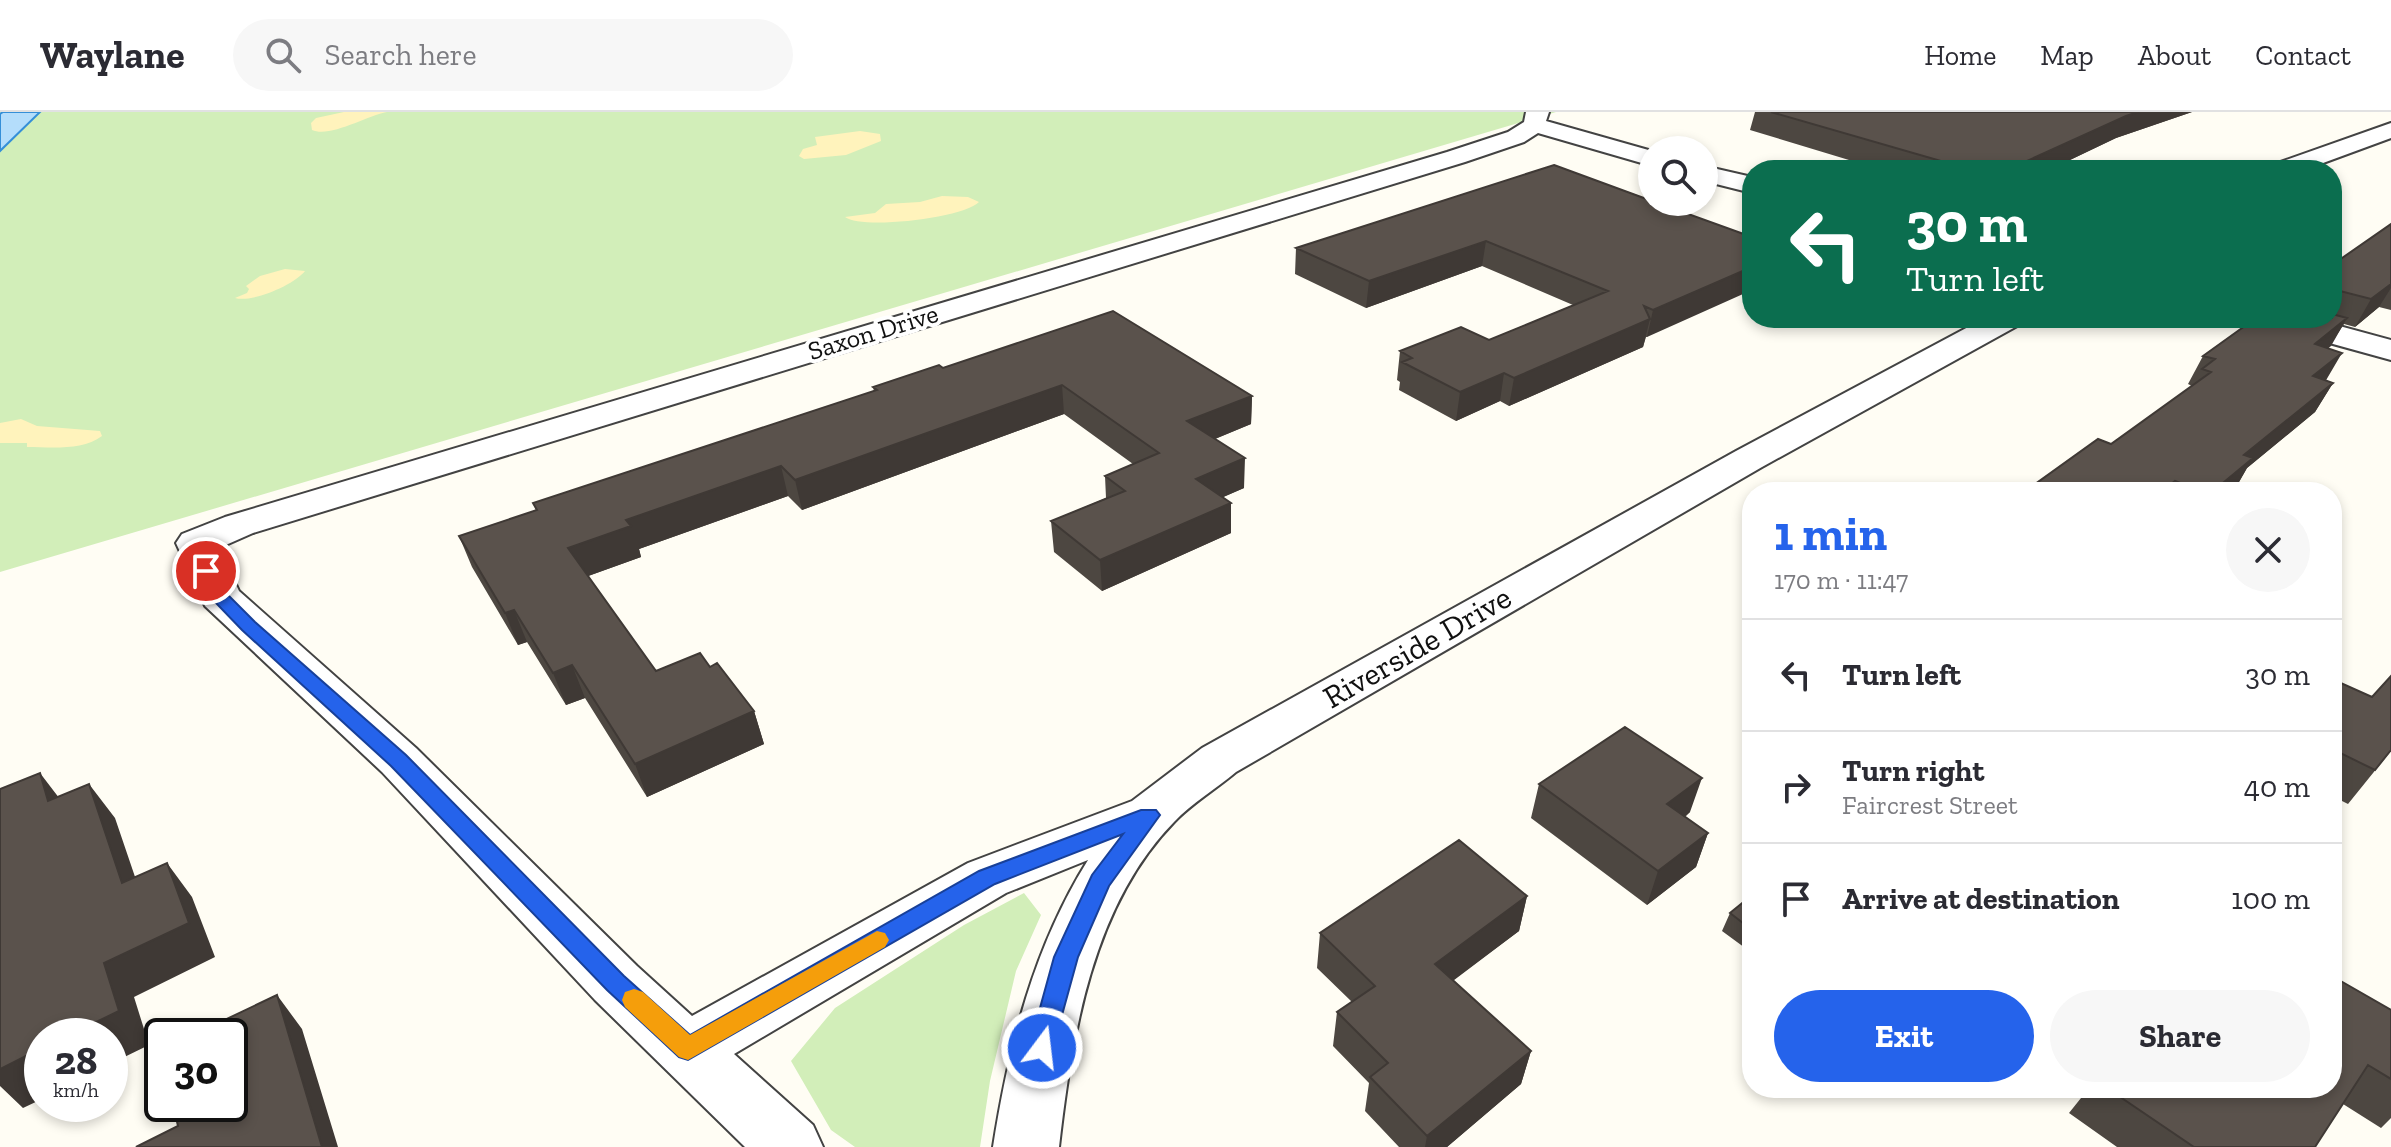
<!DOCTYPE html>
<html lang="en">
<head>
<meta charset="utf-8">
<style>
	:root { --surface:#fff; --page:#f7f7f7; --text:#2b2b33; --muted:#7c7c81; --line:#e1e1e2; --accent:#2563eb }
	body { margin:0; font-family:"Zilla Slab",serif; background:var(--page); color:var(--text); height:100vh; display:flex; flex-direction:column; font-size:30px; white-space:nowrap }
	* { box-sizing:border-box; margin:0 }
	p { font-size:26px; color:var(--muted) }
	.icon { flex:none; width:44px; height:44px; fill:none; stroke:currentColor; stroke-width:2; stroke-linecap:round; stroke-linejoin:round }
	.map { position:relative; flex:1; overflow:hidden }
	.sheet { position:absolute; left:1742px; top:370px; width:600px; height:616px; display:flex; flex-direction:column; background:var(--surface); border-radius:32px; box-shadow:0 4px 12px #0003 }
	.sheet>* { flex:none }
	.top-card { position:absolute; left:1742px; top:48px; width:600px; height:168px; border-radius:32px; box-shadow:0 4px 12px #0003; background:#0b6e4f; color:#fff; overflow:hidden }
	.fabs { position:absolute; left:1638px; top:24px; display:grid; gap:16px }
	.fabs a { display:grid; place-items:center; width:80px; height:80px; border-radius:50%; background:var(--surface); box-shadow:0 4px 12px #0003; font-size:40px }
	.speed { position:absolute; left:24px; top:906px; display:flex; gap:16px; font-size:40px; font-weight:700; text-align:center }
	.speed>* { display:grid; place-content:center; width:104px; height:104px; border-radius:50%; background:var(--surface); box-shadow:0 4px 12px #0003; line-height:1 }
	.speed small { font-size:20px; font-weight:400 }
	.speed .limit { border:4px solid #111; border-radius:12px; background:#fff; color:#111 }
	.pin { position:absolute; display:grid; place-items:center; width:68px; height:68px; color:#fff; margin:-34px; border:4px solid #fff; border-radius:50%; box-shadow:0 2px 8px #0007 }
	.me { position:absolute; width:88px; margin:-44px; rotate:15deg; stroke-linejoin:round; filter:drop-shadow(0 0 6px #0008) }
	.turn { display:flex; align-items:center; gap:28px; height:168px; padding:0 32px; font-size:36px }
	.turn .icon { width:104px; height:104px; stroke-width:2.5 }
	.turn b { display:block; font-size:56px; line-height:68px }
	.round { display:grid; place-items:center; flex:none; width:84px; height:84px; border-radius:42px; background:var(--page) }
	.summary { display:flex; align-items:center; justify-content:space-between; height:136px; padding:0 32px }
	h1 { font-size:48px; font-weight:700; line-height:60px; color:var(--accent) }
	.primary-button { display:flex; gap:16px; margin-top:auto; padding:16px 32px }
	.primary-button a { flex:1; height:92px; border-radius:48px; background:var(--accent); color:#fff; font-size:32px; font-weight:700; line-height:92px; text-align:center }
	.primary-button a+a { background:var(--page); color:var(--text) }
	ul { padding:0; list-style:none }
	li { display:flex; align-items:center; gap:24px; height:112px; padding:0 32px; border-top:2px solid var(--line) }
	li div { flex:1 }
	li b { display:block; font-size:30px }
	li em { font-style:normal }
	header { display:flex; align-items:center; gap:48px; box-sizing:border-box; height:112px; padding:0 40px; background:var(--surface); border-bottom:2px solid var(--line) }
	header strong { font-size:38px }
	nav { display:flex; gap:44px; margin-inline-start:auto; font-size:28px }
	.search { width:560px; height:72px; background:var(--page); display:flex; align-items:center; gap:20px; box-sizing:border-box; padding:0 28px; border-radius:44px; color:var(--muted); font-size:30px }
	.map>svg:first-child { display:block }
</style>
</head>
<body>
<header>
<strong>Waylane</strong>
<div class="search"><svg class="icon" aria-label="search" viewBox="0 0 24 24"><circle cx="10" cy="10" r="6"/><path d="M15 15l6 6"/></svg>Search here</div>
<nav><a>Home</a><a>Map</a><a>About</a><a>Contact</a></nav>
</header>
<div class="map">
<svg width="2391" height="1035" viewBox="0 0 2391 1035">
	<rect width="100%" height="100%" fill="#fffdf4"/>
	<!-- green -->
	<path fill="#d2eeb9" d="M0,0H1556L0,460Z
		M1024,781L1041,803L1016,859L990,969L980,1035H855L831,1018L791,949L835,896L964,813Z"/>
	<!-- sand -->
	<path fill="#fff3bc" d="M344,0H387C366,4 330,26 312,18L311,11L316,6Z
		M860,19L880,22L881,29L846,43L804,47L799,44L803,37L817,33L815,25Z
		M942,84L968,85L979,90C964,106 862,118 845,105L875,101L886,92L920,90Z
		M285,157L305,159C294,173 252,191 235,186L247,181L249,177L246,174L260,164Z
		M21,307L37,314L100,319L102,324C82,339 51,335 27,335V331H0V311Z"/>
	<!-- water -->
	<path fill="#b4ddfb" stroke="#358fd8" stroke-width="2" d="M3,0H40L0,39V2Z"/>
	<g fill="none" stroke-linecap="round" stroke-linejoin="round">
		<!-- minor casing -->
		<g stroke="#434343" stroke-width="4">
			<path id="minor" d="M1526,0H1549L1546,9L1652,39V54L1538,21L1524,30L1465,50L253,421L219,436L239,479L416,636L637,854L692,904L968,751L1132,689L1202,636L1736,339L1985,206H2024L2019,213L1762,355L1236,660C1216,677 1192,691 1174,710C1092,794 1072,923 1059,1035H993C1009,934 1033,836 1088,748L1006,781L734,942L813,1013L823,1035H745L595,888L382,660L205,494L176,431L182,422L225,405L1447,40L1508,20L1524,10Z
				M2391,11V26L2304,58H2269L2272,53Z
				M1704,54L1752,65V81L1704,69Z
				M2259,206H2310L2391,228V248L2264,213Z"/>
		</g>
		<!-- minor -->
		<use href="#minor" fill="#fff" fill-rule="evenodd"/>
	</g>
	<!-- wall -->
	<path fill="#4d4741" d="M1755,0H2192L2116,26L2049,58H1882L1750,18Z
		M1554,53L1752,125L1647,225H1646L1643,235L1509,294L1500,289L1456,309L1399,278L1400,270L1397,268L1400,239L1489,228L1573,193L1482,154L1366,196L1295,162L1296,136Z
		M2391,112V198L2379,195L2355,215L2344,212L2328,236L2326,268L2333,271L2315,300L2247,356L2235,377L2231,380H2024L2111,332L2192,274L2188,272L2203,244L2332,206V153Z
		M943,256L1252,284L1251,312L1215,327L1244,376L1223,385L1231,421L1102,479L1054,440L1051,409L1106,386L1105,364L1133,352L1064,302L802,398L788,384L639,437L641,445L588,464L656,559L710,555L754,599L764,632L647,685L585,586L566,593L527,530L518,533L472,455L459,424L536,398L533,391L874,279L873,275Z
		M2391,564V640H2390L2348,692L2332,684V567L2372,585Z
		M1539,672L1690,700L1685,705L1708,721L1696,755L1647,793L1531,706Z
		M1752,783V841L1722,819L1730,801Z
		M1527,784L1519,819L1453,868L1531,939L1521,972L1447,1035H1399L1365,999L1369,971L1333,934L1337,900L1352,890L1317,856L1320,821Z
		M2391,898V1006L2381,1016L2343,992L2315,1035H2117L2069,1001L2089,976H2332Z"/>
	<!-- shaded-wall -->
	<path fill="#3f3935" d="M2138,0H2192L2116,26L2049,58H2007L2126,4Z
		M1486,129L1482,154L1366,196L1369,169Z
		M1752,155V178L1647,225L1653,198Z
		M2391,172V176L2379,195L2355,215L2371,187Z
		M2347,206L2331,234L2298,261L2315,232Z
		M1650,207L1643,235L1509,294L1514,266Z
		M2342,241L2325,270L2313,264Z
		M1504,261L1500,289L1456,309L1460,280Z
		M2333,271L2315,300L2247,356L2235,377L2231,380H2212L2244,343Z
		M1062,273L1064,302L802,398L795,368Z
		M1252,284L1251,312L1188,338L1187,309Z
		M1245,346L1244,376L1196,397V367Z
		M781,354L788,384L639,437L641,445L580,467L568,436L626,408Z
		M2175,369L2169,380H2161Z
		M1231,391V421L1102,479L1100,448Z
		M514,498L527,530L518,533L505,501Z
		M572,553L585,586L566,593L553,561Z
		M754,599L764,632L647,685L635,652Z
		M40,661L66,695L48,689Z
		M1702,666L1690,700L1656,727L1667,692Z
		M89,672L115,706L149,806L122,771Z
		M1708,721L1696,755L1647,793L1658,759Z
		M167,751L192,785L215,845L134,885L149,933L110,952V924H67L104,851Z
		M1527,784L1519,819L1429,887L1435,852Z
		M277,883L302,917L338,1035H322Z
		M42,936V987L23,996L0,974V957Z
		M1531,939L1521,972L1447,1035H1425L1427,1024Z"/>
	<!-- building -->
	<path fill="#5a524c" stroke="#3f3935" stroke-width="2" d="M1771,0H2138L2126,4L2007,58L1993,54L1984,58H1972Z
		M1554,53L1652,89V90H1655L1752,125V155L1653,198L1644,194L1650,207L1514,266L1504,261L1460,280L1402,250L1412,246L1400,239L1461,215L1489,228L1608,179L1486,129L1369,169L1296,136Z
		M2391,112V172L2371,187L2332,177V153Z
		M1113,199L1252,284L1187,309L1245,346L1196,367L1231,391L1100,448L1051,409L1125,379L1105,364L1159,341L1062,273L795,368L781,354L626,408L631,414L568,436L656,559L700,541L710,555L717,551L754,599L635,652L572,553L553,561L514,498L505,501L459,424L537,398L533,391L877,278L873,275L939,253L943,256Z
		M2332,202L2347,206L2315,232L2342,241L2313,264L2333,271L2244,343L2253,346L2212,380H2203L2175,369L2161,380H2024L2098,327L2111,332L2211,260L2202,257L2215,247L2203,244L2256,206H2332Z
		M2391,564V638L2375,658L2332,637V567L2372,585Z
		M1625,615L1702,666L1667,692L1708,721L1658,759L1539,672Z
		M40,661L48,689L89,672L122,771L167,751L189,811L104,851L119,899L67,924H42V936L0,957V677Z
		M1459,728L1527,784L1435,852L1531,939L1427,1024L1370,965L1388,951L1337,900L1375,874L1320,821Z
		M1752,783V818L1730,801Z
		M2332,864L2391,898V967L2368,953L2315,1035H2194L2107,976H2332Z
		M277,883L322,1035H136L178,1014L173,992H230V924H191Z"/>
	<!-- route -->
	<path fill="#2563eb" stroke="#184099" stroke-width="2" d="M206,454L212,456L228,483L255,510L406,643L624,864L690,923L979,759L1141,698H1156L1160,703L1109,774L1078,845L1051,943L1042,947L1033,943L1029,936L1054,845L1092,763L1123,722L995,772L688,948L679,945L607,878L391,654L242,518L214,489L198,459Z"/>
	<!-- slow -->
	<path fill="#f59e0b" d="M877,819L885,821L889,828L885,835L688,948L679,945L625,895L622,888L625,880L634,877L643,880L690,923Z"/>
	<g text-anchor="middle" dominant-baseline="central" stroke-width="8" stroke-linejoin="round" paint-order="stroke">
		<!-- far-street labels -->
		<g font-size="26" fill="#101010" stroke="#fff">
			<text transform="translate(873 220) rotate(-17)">Saxon Drive</text>
		</g>
		<!-- street labels -->
		<g font-size="32" fill="#101010" stroke="#fff">
			<text transform="translate(1417 535) rotate(-30)">Riverside Drive</text>
		</g>
	</g>
</svg>
<div class="fabs">
<a><svg class="icon" aria-label="search" viewBox="0 0 24 24"><circle cx="10" cy="10" r="6"/><path d="M15 15l6 6"/></svg></a>
</div>
<div class="speed"><div>28<small>km/h</small></div><div class="limit">30</div></div>
<div class="pin" style="left:206px;top:459px;background:#d93025"><svg class="icon" aria-label="arrive" viewBox="0 0 24 24"><path d="M6 21V4h12l-3 4 3 4H6"/></svg></div>
<svg class="me" style="left:1042px;top:936px" viewBox="-20 -20 40 40"><circle r="17" fill="#2563eb" stroke="#fff" stroke-width="3"/><path d="M0-11L8 9 0 5-8 9z" fill="#fff"/></svg>
<div class="top-card">
<div class="turn"><svg class="icon" aria-label="left" viewBox="0 0 24 24"><path d="M17 20v-9H6M10 6l-5 5 5 5"/></svg><div><b>30 m</b>Turn left</div></div>
</div>
<section class="sheet">
<div class="summary"><div><h1>1 min</h1><p>170 m · 11:47</p></div><a class="round"><svg class="icon" aria-label="close" viewBox="0 0 24 24"><path d="M6 6l12 12M18 6L6 18"/></svg></a></div>
<ul>
<li><svg class="icon" aria-label="left" viewBox="0 0 24 24"><path d="M17 20v-9H6M10 6l-5 5 5 5"/></svg><div><b>Turn left</b></div><em>30 m</em></li>
<li><svg class="icon" aria-label="right" viewBox="0 0 24 24"><path d="M7 20v-9h11M14 6l5 5-5 5"/></svg><div><b>Turn right</b><p>Faircrest Street</p></div><em>40 m</em></li>
<li><svg class="icon" aria-label="arrive" viewBox="0 0 24 24"><path d="M6 21V4h12l-3 4 3 4H6"/></svg><div><b>Arrive at destination</b></div><em>100 m</em></li>
</ul>
<div class="primary-button"><a>Exit</a><a>Share</a></div>
</section>
</div>
</body>
</html>
